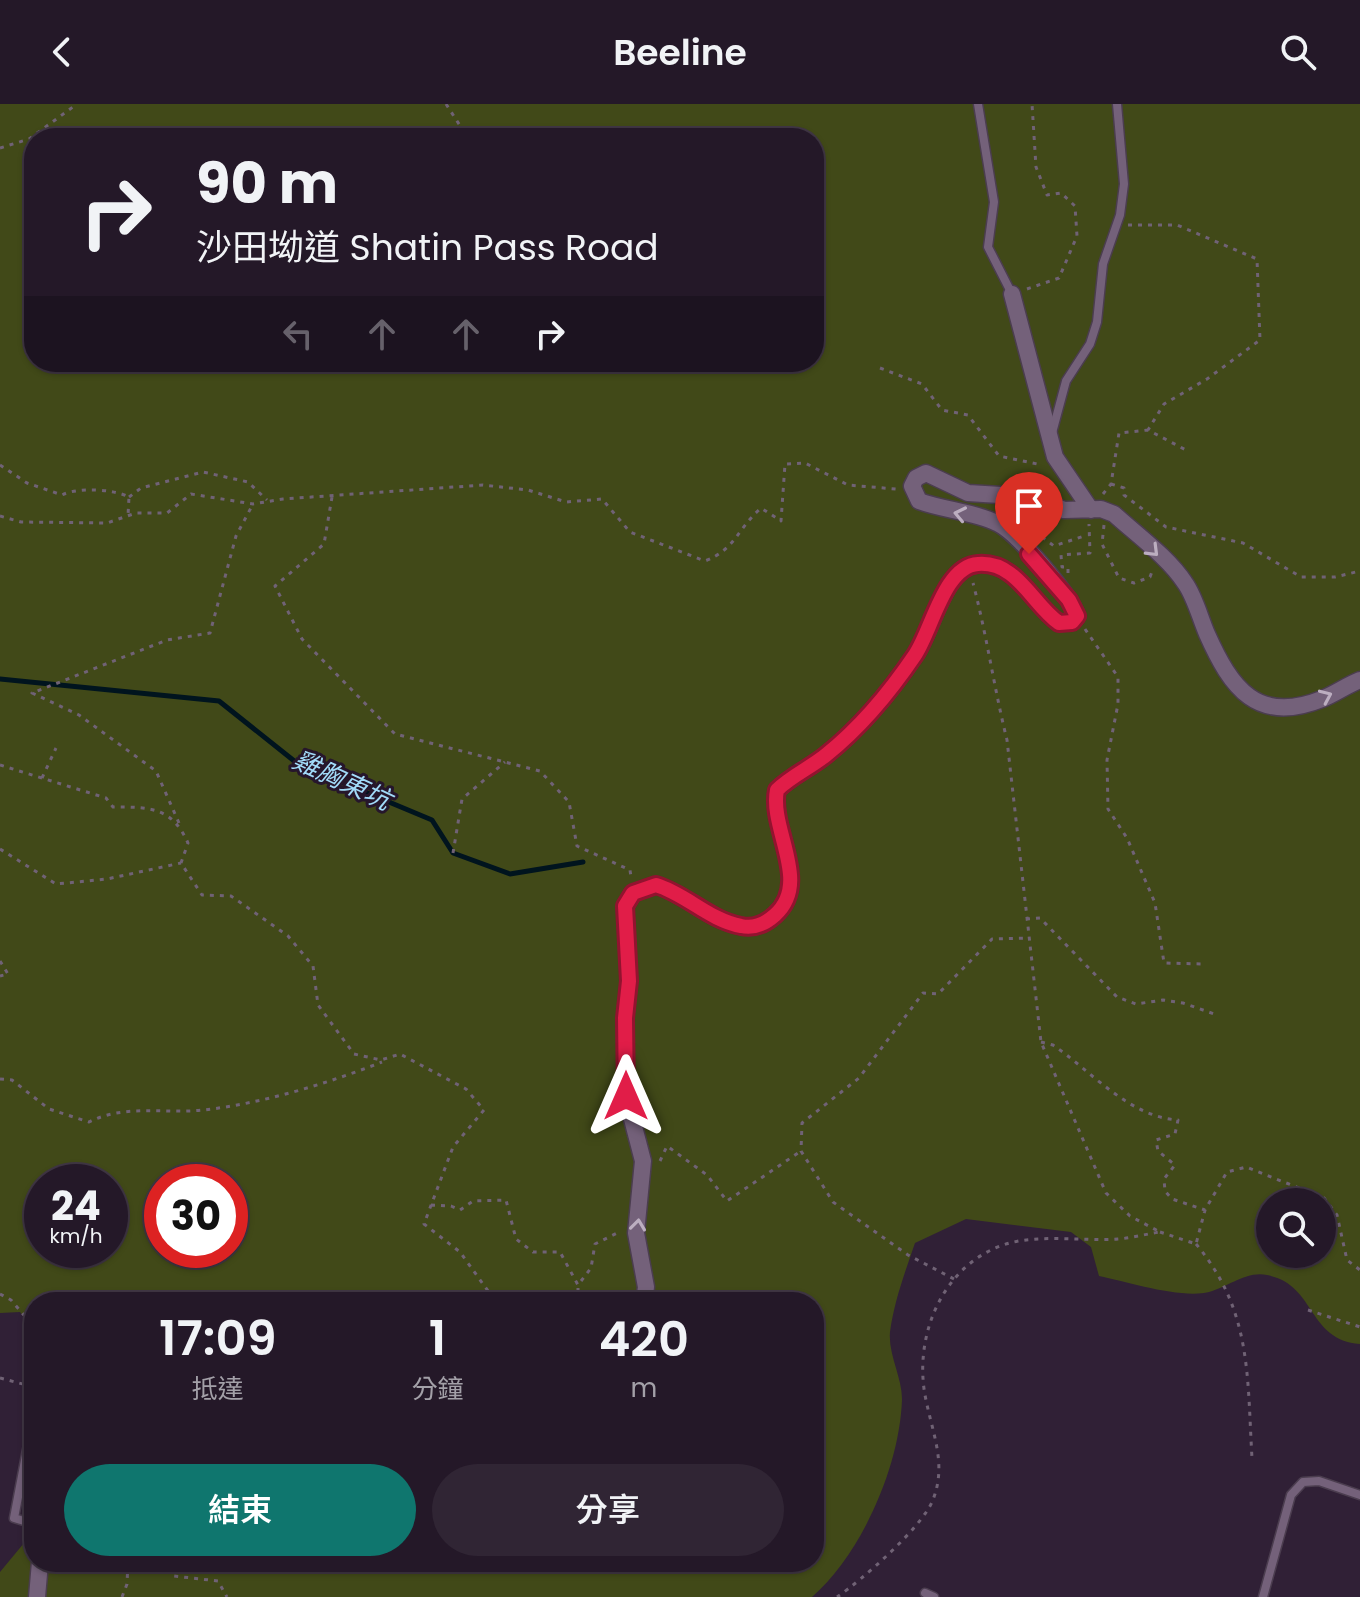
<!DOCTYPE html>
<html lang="zh-TW">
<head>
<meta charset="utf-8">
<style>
	:root { --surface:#241828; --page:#302534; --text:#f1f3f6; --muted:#a3a0a8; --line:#413745; --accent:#0f766e }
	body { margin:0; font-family:Poppins,"Noto Sans TC",sans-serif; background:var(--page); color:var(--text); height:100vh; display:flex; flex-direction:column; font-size:30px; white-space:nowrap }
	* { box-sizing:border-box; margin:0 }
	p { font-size:26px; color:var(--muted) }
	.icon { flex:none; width:44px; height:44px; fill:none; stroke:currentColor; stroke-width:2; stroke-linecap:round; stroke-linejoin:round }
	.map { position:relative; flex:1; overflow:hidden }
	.panel { position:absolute; left:24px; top:1188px; width:800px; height:280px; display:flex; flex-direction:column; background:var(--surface); border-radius:32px; box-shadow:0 2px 6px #0004,0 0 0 2px var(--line) }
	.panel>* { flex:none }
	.top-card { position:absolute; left:24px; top:24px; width:800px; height:244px; border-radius:32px; box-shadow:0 2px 6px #0004,0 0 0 2px var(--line); background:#241828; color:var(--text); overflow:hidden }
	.controls { position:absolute; left:1256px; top:1084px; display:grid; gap:16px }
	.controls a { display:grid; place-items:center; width:80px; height:80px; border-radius:50%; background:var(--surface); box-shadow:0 2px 6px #0004,0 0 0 2px var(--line); font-size:40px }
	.speed { position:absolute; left:24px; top:1060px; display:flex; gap:16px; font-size:40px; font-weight:700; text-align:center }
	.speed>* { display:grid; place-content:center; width:104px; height:104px; border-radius:50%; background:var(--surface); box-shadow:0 2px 6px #0004,0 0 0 2px var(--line); line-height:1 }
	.speed small { font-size:20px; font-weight:400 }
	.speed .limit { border:12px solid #d22; background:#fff; color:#111 }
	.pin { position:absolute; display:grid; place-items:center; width:68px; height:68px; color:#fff; margin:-82px -34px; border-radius:50% 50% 50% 0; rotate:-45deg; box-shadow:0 0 8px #0007 }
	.pin .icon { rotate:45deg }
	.me { position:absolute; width:88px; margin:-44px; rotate:0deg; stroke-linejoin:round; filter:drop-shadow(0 0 6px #0008) }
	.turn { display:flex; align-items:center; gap:28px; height:168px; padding:0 40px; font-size:36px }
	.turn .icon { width:104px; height:104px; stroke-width:2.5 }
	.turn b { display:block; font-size:56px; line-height:68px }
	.lanes { display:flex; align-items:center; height:76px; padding:0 40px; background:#0003; justify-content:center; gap:40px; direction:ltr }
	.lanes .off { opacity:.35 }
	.eta { display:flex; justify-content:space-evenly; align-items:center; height:136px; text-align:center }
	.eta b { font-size:48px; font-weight:600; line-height:56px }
	.button { display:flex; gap:16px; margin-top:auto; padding:16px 40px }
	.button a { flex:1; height:92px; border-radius:48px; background:var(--accent); color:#fff; font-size:32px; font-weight:600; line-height:92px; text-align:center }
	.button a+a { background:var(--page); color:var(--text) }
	header { display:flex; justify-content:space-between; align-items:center; height:104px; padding:0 40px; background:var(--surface); font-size:36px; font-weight:600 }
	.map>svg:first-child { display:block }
</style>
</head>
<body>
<header><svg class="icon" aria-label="back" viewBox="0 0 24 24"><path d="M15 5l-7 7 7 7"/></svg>Beeline<svg class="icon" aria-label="search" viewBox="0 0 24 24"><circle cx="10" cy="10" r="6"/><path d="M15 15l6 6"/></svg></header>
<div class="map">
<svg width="1360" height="1493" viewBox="0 0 1360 1493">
	<rect width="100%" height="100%" fill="#302036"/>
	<!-- green -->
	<path fill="#414918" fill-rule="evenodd" d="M0,0H1360V1240C1307,1236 1316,1180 1267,1171C1245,1167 1229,1183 1209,1188C1181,1195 1128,1178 1099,1172L1091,1143L1071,1128L966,1115L915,1139C905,1168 894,1198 890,1228C888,1250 902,1273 902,1295C900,1362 862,1449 812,1493H0V1468L34,1427V1458H814V1198H34V1226L20,1208L0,1209ZM34,34H814V258H34ZM42,1078H110V1146H42ZM162,1078H230V1146H162ZM1270,1098H1322V1150H1270Z"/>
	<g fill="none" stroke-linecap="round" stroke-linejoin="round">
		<!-- stream -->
		<path stroke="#00141e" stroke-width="5" d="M0,575L219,597L298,660L432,716L453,749L510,770L583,758"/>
		<!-- service casing -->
		<g stroke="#4b3d4f" stroke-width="11">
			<path id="service" d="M978,0L994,98L988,143L1012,190
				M1052,329L1066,277L1090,240L1097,218L1103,160L1120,111L1124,80L1117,0
				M34,1309L14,1414L34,1420
				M925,1489L934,1493
				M1263,1493L1291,1391L1303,1378L1319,1377L1360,1391"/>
		</g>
		<!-- minor casing -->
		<g stroke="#4b3d4f" stroke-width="19">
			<path id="minor" d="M1012,190L1055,353L1091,406
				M644,1198L646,1183L636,1129L643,1057L626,992L625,914L629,877L625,802L633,789L656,781C686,790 709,816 741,822C754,825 765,820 775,811C812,777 769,725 777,686C791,672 810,664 826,651C861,623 890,588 915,551C933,526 944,462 978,460C1017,457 1032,500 1059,519L1072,518L1077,512C1070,491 1017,428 997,419C975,408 943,406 919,397L912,382L916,374L926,369L968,389L1032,393L1064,406L1101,405L1114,410C1137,431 1168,453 1185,479C1195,493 1200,514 1207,530C1231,584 1257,621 1322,595C1335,590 1347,581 1360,576
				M37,1493L40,1458"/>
		</g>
		<!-- path -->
		<path stroke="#706275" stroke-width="3" stroke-dasharray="4 6" stroke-linecap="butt" d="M446,0L468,34
			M0,44L29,35L77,0
			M1128,121H1177L1257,155L1260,236L1207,275L1164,300L1148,326L1186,346
			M1027,185L1059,174L1077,132L1075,102L1061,89L1047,91L1036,63L1032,0
			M880,264L922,280L942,306L968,311L999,352L1042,361
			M0,361L27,379L62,391C77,383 114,385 129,393L128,412
			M1111,380L1124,384V391L1166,423L1243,439L1301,473H1335L1360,467
			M1103,390L1111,380L1119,329L1148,326
			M129,393L141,384L203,368L248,378L267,396
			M332,393L324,440L275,482L302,535L395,630L540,667L569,698L577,742L630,766L631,773
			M1031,411L1034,427
			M0,412L21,418L107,419L136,409H167L191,390L253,400L283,395L483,381L528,386L566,398L602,395L630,428L705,457C736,445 737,425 761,404L781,417L785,360L805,359L848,381L896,385
			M1104,421L1102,440L1119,474L1134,479L1150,473L1153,465
			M1034,427L1054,442L1087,431
			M1068,469V463H1062L1061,451L1090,449L1089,420
			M1085,525L1118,573V600L1107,656L1108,705L1127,734L1155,799L1164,859L1202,860
			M0,661L106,694L113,703C150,703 172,703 188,739L181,759L202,791L231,792L288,832L313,862L318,901L354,950L381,956L400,950L466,985L484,1006L453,1043L424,1120L460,1148L496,1198
			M42,674L56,644
			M179,719L156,667L79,611L32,589L167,536L210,529L236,432L253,400
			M0,745L56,780L107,775L181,759
			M453,749L462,695L505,658
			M1026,815L1040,814L1117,893L1136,900L1163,896L1183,899L1217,911
			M0,857L8,870L0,872
			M1041,938L1053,941C1091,967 1129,1013 1178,1016L1175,1030L1156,1036L1158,1047L1175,1061L1164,1075L1165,1087L1172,1095L1205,1106
			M0,975L12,976L49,1005L89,1018C124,1000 165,1010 204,1006C264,999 326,980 382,958
			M660,1057L667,1042L707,1071L727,1097L801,1047
			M431,1101L451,1102L460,1106L473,1097L506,1096L516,1135L533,1148H560L578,1181L591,1164L595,1140L621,1127
			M1160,1128L1196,1140L1205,1106L1227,1068L1246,1063L1324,1094L1337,1111L1347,1156L1360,1166
			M1196,1140C1252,1207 1247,1272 1252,1354
			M954,1175L908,1151L833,1098L801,1047L802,1019L859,974L923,889L938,890L992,835L1029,834
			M0,1190L11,1196L34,1223
			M578,1198V1181
			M1308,1206L1360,1223
			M0,1274L34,1283
			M160,1458L174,1472L218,1477L227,1493
			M122,1493L127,1480L128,1458
			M837,1493C862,1476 920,1425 932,1398C948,1361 932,1329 925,1291C915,1236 938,1172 991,1146C1028,1127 1078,1138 1118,1135C1132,1134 1146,1130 1160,1128L1130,1112L1106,1089L1041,938L1007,636C994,584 987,532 973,479"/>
		<!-- service -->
		<use href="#service" stroke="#74617a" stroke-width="8"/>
		<!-- minor -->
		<use href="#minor" stroke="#74617a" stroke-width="16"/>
	</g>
	<!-- one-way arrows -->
	<defs><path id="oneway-chevron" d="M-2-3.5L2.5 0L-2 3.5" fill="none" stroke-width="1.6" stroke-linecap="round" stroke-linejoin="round" transform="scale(2)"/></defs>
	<g stroke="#bcaec0">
		<use href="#oneway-chevron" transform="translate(960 410) rotate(-168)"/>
		<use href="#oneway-chevron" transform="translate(1153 447) rotate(45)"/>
		<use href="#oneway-chevron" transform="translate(1326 592) rotate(-24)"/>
		<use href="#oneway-chevron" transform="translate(638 1121) rotate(-83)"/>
	</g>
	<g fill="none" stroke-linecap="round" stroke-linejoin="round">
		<!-- route casing -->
		<g stroke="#92132f" stroke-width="20">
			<path id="route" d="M626,992L625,914L629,877L625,802L633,789L656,781C686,790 709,816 741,822C754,825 765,820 775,811C812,778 769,725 777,686C791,672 810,664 826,651C861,623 890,588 915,551C932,526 944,462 978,460C1017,457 1032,500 1059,519L1072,518L1077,512L1069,496L1029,450"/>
		</g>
		<!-- route -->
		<use href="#route" stroke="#e11d48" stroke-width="14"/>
	</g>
	<g text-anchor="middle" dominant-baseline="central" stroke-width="6" stroke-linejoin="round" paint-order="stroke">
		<!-- water labels -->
		<g font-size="26" font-style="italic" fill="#a1daf8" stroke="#26162b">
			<text transform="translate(342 676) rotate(25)">雞胸東坑</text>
		</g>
	</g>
</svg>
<div class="controls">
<a><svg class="icon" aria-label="search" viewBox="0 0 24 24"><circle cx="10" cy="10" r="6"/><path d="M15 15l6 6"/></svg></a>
</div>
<div class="speed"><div>24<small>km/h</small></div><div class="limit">30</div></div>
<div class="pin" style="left:1029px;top:450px;background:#d93025"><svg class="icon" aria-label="arrive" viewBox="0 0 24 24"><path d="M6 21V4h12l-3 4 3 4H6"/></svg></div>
<svg class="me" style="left:626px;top:992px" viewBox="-20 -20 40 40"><path d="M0-17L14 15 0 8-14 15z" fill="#e11d48" stroke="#fff" stroke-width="4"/></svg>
<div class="top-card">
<div class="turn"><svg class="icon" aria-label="right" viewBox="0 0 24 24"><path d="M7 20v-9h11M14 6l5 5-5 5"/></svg><div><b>90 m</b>沙田坳道 Shatin Pass Road</div></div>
<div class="lanes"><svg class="icon off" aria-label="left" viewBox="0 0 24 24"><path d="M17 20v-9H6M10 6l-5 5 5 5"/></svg><svg class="icon off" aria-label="ahead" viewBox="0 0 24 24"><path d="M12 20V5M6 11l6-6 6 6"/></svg><svg class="icon off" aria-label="ahead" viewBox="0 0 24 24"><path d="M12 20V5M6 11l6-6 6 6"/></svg><svg class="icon" aria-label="right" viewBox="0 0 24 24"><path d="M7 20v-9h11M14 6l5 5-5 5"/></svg></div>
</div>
<section class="panel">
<div class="eta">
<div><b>17:09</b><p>抵達</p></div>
<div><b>1</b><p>分鐘</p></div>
<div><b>420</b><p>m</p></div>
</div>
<div class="button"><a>結束</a><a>分享</a></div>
</section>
</div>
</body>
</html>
